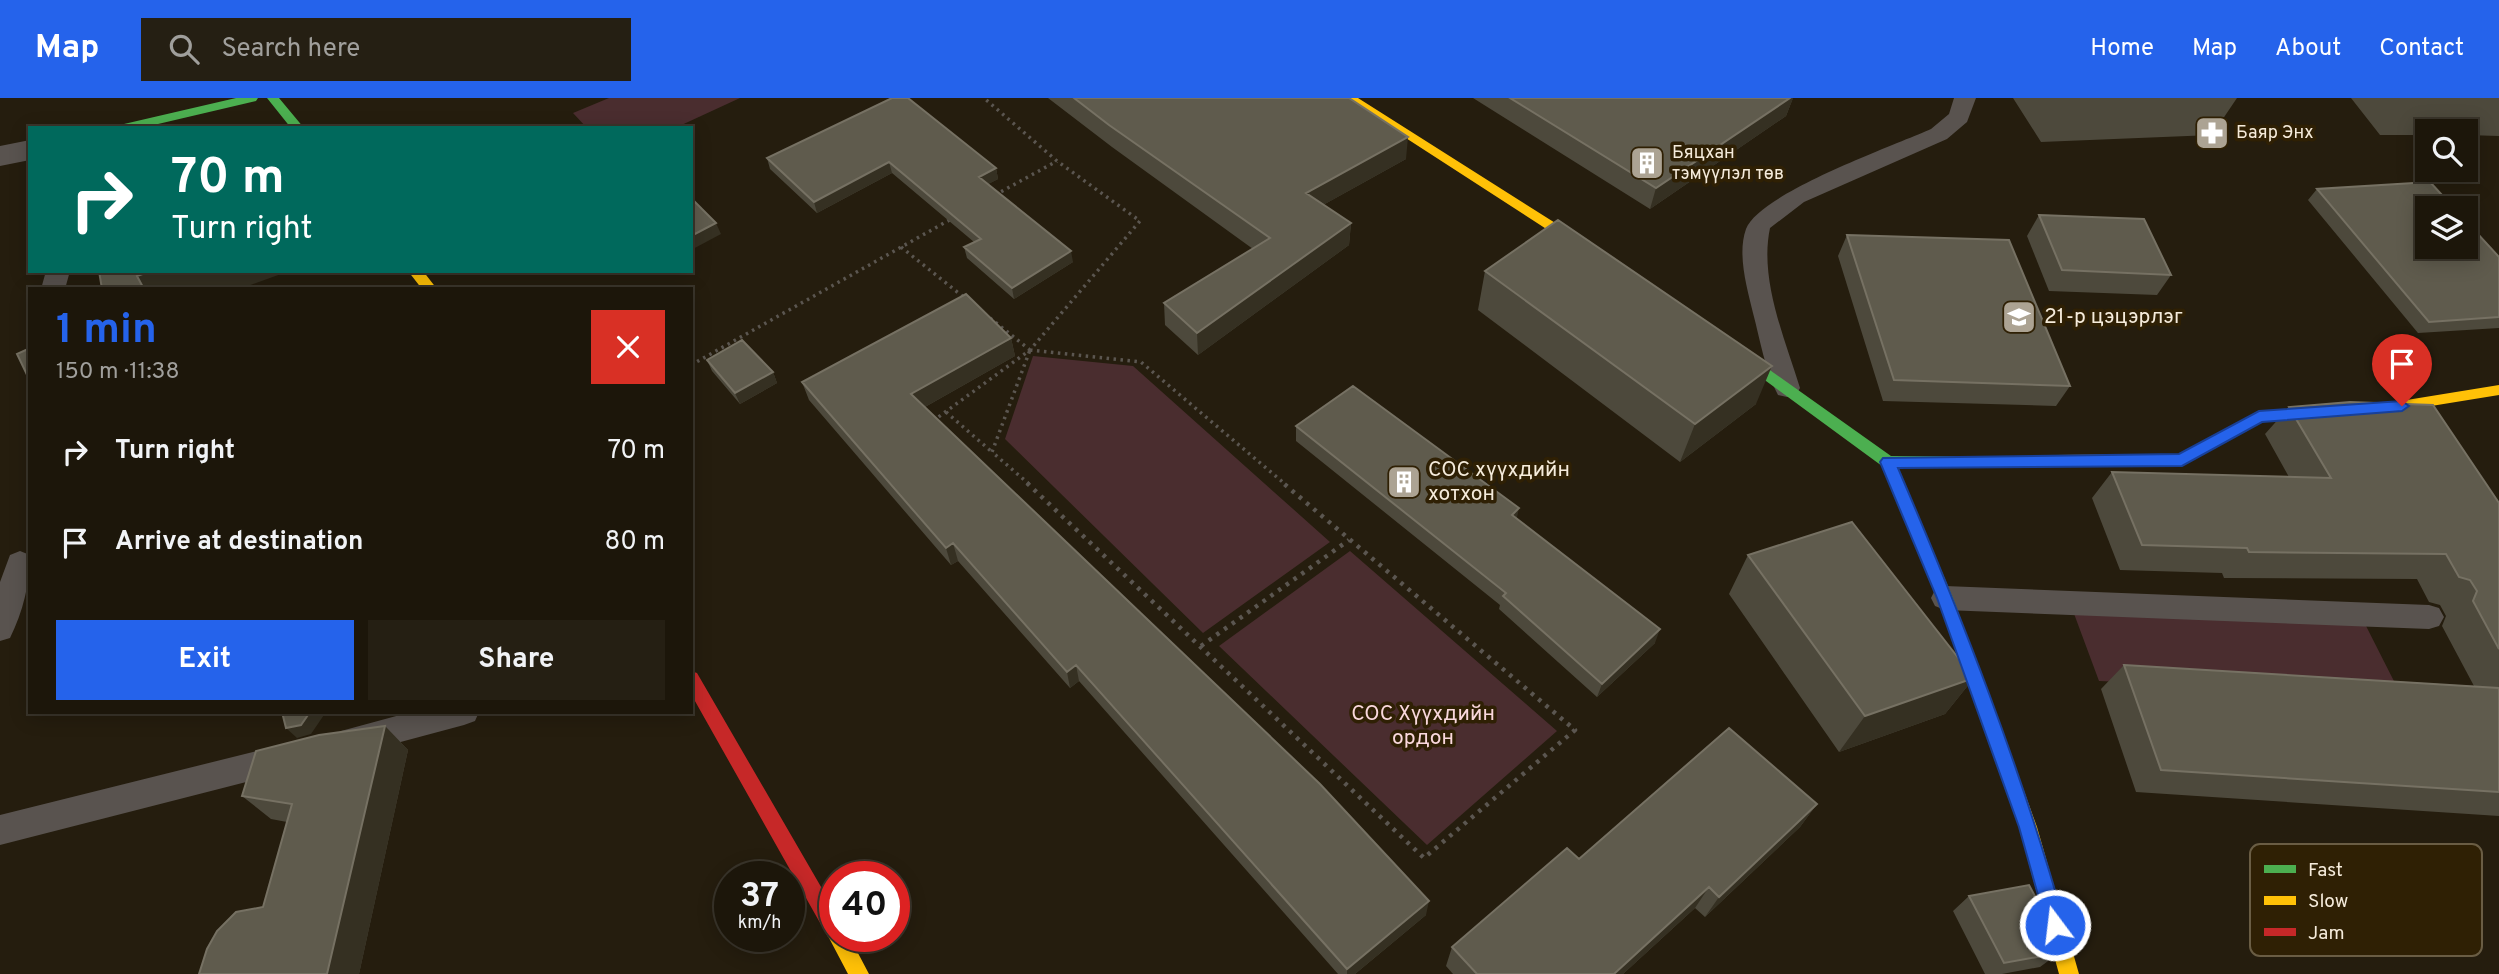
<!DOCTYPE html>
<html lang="en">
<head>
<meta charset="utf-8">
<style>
	:root { --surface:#1c160a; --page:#251f13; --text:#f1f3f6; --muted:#a09f9c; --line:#3a352b; --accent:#2563eb }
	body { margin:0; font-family:Overpass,sans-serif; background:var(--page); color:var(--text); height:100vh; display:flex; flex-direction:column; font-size:26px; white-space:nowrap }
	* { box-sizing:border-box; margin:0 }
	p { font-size:23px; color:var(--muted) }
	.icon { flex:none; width:38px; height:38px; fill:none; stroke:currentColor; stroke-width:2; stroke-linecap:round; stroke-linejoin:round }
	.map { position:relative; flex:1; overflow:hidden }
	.panel { position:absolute; left:28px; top:189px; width:665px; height:427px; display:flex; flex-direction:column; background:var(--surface); border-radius:0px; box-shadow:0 4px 18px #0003,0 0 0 2px var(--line) }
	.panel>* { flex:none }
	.guide { position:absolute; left:28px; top:28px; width:665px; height:147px; border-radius:0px; box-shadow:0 4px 18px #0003,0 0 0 2px var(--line); background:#00695c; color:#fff; overflow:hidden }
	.tools { position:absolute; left:2415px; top:21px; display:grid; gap:14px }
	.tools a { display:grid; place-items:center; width:63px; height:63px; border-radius:0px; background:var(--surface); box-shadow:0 4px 18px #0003,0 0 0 2px var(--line); font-size:35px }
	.speed { position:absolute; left:714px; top:763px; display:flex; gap:14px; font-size:35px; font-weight:700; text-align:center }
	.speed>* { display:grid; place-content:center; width:91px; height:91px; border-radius:50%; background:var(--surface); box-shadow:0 4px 18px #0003,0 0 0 2px var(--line); line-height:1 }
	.speed small { font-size:18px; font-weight:400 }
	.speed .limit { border:10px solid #d22; background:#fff; color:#111 }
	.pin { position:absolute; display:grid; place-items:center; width:60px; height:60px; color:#fff; margin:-72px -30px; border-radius:50% 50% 50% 0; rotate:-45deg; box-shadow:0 0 7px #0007 }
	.pin .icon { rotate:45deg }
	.me { position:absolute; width:77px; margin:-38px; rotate:345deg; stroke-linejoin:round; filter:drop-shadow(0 0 5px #0008) }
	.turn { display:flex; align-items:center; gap:24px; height:147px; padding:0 28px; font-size:32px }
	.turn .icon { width:91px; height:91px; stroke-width:2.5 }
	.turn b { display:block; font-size:49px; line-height:60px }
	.round { display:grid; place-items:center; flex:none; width:74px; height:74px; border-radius:0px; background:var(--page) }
	.headline { display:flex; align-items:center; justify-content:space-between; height:119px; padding:0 28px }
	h1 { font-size:42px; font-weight:700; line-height:52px; color:var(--accent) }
	.primary-button { display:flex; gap:14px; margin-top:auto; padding:14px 28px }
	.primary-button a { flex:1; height:80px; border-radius:0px; background:var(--accent); color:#fff; font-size:28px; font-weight:700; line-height:80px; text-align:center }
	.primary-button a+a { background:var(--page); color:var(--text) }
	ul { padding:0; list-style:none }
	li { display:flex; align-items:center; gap:21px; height:91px; padding:0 28px }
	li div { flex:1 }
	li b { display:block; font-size:26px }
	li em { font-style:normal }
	header { display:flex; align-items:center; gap:42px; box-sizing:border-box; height:98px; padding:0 35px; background:var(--accent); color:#fff }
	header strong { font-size:33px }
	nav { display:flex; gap:38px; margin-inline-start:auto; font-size:24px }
	.search { width:490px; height:63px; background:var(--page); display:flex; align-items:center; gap:18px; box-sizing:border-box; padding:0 24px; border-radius:0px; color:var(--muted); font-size:26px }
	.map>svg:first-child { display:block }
</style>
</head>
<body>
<header>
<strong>Map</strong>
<div class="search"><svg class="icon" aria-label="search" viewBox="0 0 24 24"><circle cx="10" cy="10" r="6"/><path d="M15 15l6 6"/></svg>Search here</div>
<nav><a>Home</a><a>Map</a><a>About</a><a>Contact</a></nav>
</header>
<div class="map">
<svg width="2499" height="876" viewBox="0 0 2499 876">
	<rect width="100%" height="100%" fill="#251d0e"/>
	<!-- green -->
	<path fill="#4a2d2f" d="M609,0H740L675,30H587L573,15Z
		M1033,258L1133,268L1330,444L1203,535L1005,341Z
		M1350,453L1557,633L1427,747L1219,548Z
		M2073,513L2364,524L2400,595L2099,583Z"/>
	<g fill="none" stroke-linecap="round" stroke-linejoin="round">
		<!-- path-far1 -->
		<path stroke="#5b5650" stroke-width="3.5" stroke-dasharray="2.5 4.5" stroke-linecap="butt" d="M995,97L1057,63
			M901,149L966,201
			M990,220L1030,252
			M1030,252L1141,264L1285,386
			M691,267L953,120
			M946,314L992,354
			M933,323L1030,252L1140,123L1057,63L984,0
			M1029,386L992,354L1030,252"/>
		<!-- path -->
		<path stroke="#5b5650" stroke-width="4.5" stroke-dasharray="3.5 6" stroke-linecap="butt" d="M1027,385L1424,760L1575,632L1283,385
			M1201,548L1349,442"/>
		<!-- lane -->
		<path fill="#59534f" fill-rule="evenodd" d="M1954,0H1976L1967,24L1947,41L1804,104L1770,130C1759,182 1785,241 1800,290L1796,297L1787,299L1778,297C1765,273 1760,241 1753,215C1747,190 1737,156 1746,131C1760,95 1893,48 1931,31L1949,16Z
			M46,173H70L65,191H41Z
			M20,453L30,457C30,485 23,514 10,540L0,543V484L10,457Z
			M1945,488L2429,507L2439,510L2444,519L2439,528L2429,531L1945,512L1935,508L1931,500L1935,492Z
			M411,614H479L475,623L464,627L352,657L341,653L336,643L341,633Z
			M289,645L300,649L305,659L300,669L289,673L0,747V717Z"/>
		<!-- street -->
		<path fill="#59534f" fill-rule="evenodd" d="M30,42V62L0,68V48Z"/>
		<!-- fast -->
		<path fill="#4caf50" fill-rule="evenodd" d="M236,0H258L256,3L141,30H118L124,26Z
			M267,0H279L304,30H291Z
			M1726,241L1891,358L2062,359L2065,363L2057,369L1898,370L1953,500L2008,649L2005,655L1999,657L1993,655L1990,649L1937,500L1882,368L1721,250L1719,246Z"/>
		<!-- slow -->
		<path fill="#ffc107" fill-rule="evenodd" d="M1344,0H1358L1598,152V158H1588Z
			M408,173H423L437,191H422Z
			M2499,287V297L2382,316L2262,324L2182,368L2057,369L2049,363L2057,357L2180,356L2259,313L2382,306Z
			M1999,641L2005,643L2008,649L2037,729L2079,876H2059L2019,729L1990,649L1993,643Z
			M835,830V838H849L869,876H848L828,838Z"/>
		<!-- jam -->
		<path fill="#c62828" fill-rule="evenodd" d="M691,573L697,575L835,813V838L842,839L835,841L828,839L691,596Z"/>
	</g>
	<!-- wall -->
	<path fill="#4d493c" d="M892,0L996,70L998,81L988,86L1073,164L1014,201L967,160L964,149L974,144L892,75L817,115L770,71L767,60Z
		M1048,0H1349L1406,61L1323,107L1351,125L1349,147L1198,257L1165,227L1164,205L1253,151L1112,49Z
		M1473,0H1793L1786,18L1650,111Z
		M2013,0H2237L2212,37L2041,44Z
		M2351,0H2499V38L2466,37V33H2427V37H2380Z
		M2317,91L2499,159V230L2418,235L2308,102Z
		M2039,117L2171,177L2157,197L2049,193L2027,138Z
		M1847,137L2070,288L2056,308L1883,303L1838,158Z
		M1485,173L1756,306L1680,364L1478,212Z
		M1011,240L1015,258L925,309L1426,817L1355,876H1338L1079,583L1070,590L958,463L951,467L809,302L802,284Z
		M707,262L773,274L777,285L740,306L712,273Z
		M2289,309L2499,405V718L2136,694L2101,591L2124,567L2474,588L2442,528L2446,518L2440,507L2429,504L2417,481L2224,480L2222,475L2120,472L2092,400L2112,374L2289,379L2265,336Z
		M1296,328L1517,420L1655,545L1597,599L1499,511L1500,507L1296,343Z
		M1748,457L1974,580L1945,616L1839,654L1729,496Z
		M385,628L408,652L359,876H199L263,809L287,724L271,721L242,698Z
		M1817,706L1800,729L1705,819L1695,810L1623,876H1453L1446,868L1452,849L1579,761Z
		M1969,798L2059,855L2040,869L2002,876H1985L1953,813Z"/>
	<!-- shaded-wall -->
	<path fill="#353022" d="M1790,0H1793L1786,18L1650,111L1656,90Z
		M1408,39L1406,61L1305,117L1306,95Z
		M889,64L892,75L817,115L814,104Z
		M996,70L998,81L981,90L979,79Z
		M716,125L721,136L691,152V138Z
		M1351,125L1349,147L1198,257L1197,235Z
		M1071,153L1073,164L1014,201L1012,190Z
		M151,173H280L281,176L239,191H144L137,178Z
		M1011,240L1015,258L916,314L911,296Z
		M1772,268L1756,306L1680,364L1695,326Z
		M773,274L777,285L740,306L735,295Z
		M1519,410L1516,424L1512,417Z
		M953,445L958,463L951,467L946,450Z
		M1660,531L1655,545L1597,599L1602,586Z
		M1076,567L1079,583L1070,590L1067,574Z
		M1974,580L1945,616L1839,654L1865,618Z
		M310,614H326L311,636L297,640L286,630Z
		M385,628L408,652L359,876H327Z
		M1817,706L1800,729L1705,819L1719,799Z
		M1709,789L1695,810L1623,876H1614Z
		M1429,803L1426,817L1355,876H1347V871Z"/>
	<!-- building -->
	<path fill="#5f5b4d" stroke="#767163" stroke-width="2" d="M892,0H908L996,70L979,79L1071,153L1012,190L964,149L981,141L889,64L814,104L767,60Z
		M1074,0H1349L1408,39L1306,95L1351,125L1197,235L1164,205L1270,140L1109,27Z
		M1510,0H1790L1656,90Z
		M2430,84L2454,110H2427V149H2466V123L2499,159V219L2429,224L2317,91Z
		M691,100L716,125L691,138Z
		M2039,117L2144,121L2171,177L2062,172Z
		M1558,122L1772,268L1695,326L1485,173Z
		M1847,137L2009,142L2070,288L1894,282Z
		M99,173H151L137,178L144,191H102Z
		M966,196L1011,240L911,296L1320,686L1429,803L1347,871L1076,567L1067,574L953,445L946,450L802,284Z
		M742,242L773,274L735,295L707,262Z
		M30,250V283L17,256Z
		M1353,288L1519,410L1512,417L1660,531L1602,586L1503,498L1506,495L1296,328Z
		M2350,304L2433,307L2499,405V551L2473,503L2477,493L2470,482L2459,479L2446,456L2249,454L2247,450L2142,447L2112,374L2331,380L2289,309Z
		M1852,424L1974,580L1865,618L1748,457Z
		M2124,567L2499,590V694L2161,672Z
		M282,614H310L301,627L286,630Z
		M385,628L327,876H199L207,851L217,833L236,814L263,809L292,706L242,698L256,653L319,637Z
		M1729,630L1817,706L1719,799L1709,789L1614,876H1477L1452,849L1567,750L1579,761Z
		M2029,787L2052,830L2059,855L2004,865L1969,798Z"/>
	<!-- route -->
	<path fill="#2563eb" stroke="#184099" stroke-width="2" d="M2402,303L2409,308L2402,313L2262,324L2182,368L1898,370C1962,519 2021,670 2065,827L2062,833L2055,836L2048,833L2019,729L1937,500L1880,364L1883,360L2179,356L2259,313Z"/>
	<!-- icons -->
	<defs>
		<g id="pharmacy-square" transform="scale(1.75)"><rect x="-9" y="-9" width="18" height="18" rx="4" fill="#aca393" stroke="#2f2004"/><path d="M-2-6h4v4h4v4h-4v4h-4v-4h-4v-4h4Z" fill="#fff"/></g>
		<g id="building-square" transform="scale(1.75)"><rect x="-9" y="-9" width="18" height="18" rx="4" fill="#aca393" stroke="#2f2004"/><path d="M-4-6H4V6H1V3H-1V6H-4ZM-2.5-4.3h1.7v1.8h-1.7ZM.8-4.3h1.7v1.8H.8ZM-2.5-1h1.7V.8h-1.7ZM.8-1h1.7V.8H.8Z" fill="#fff"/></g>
		<g id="school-square" transform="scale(1.75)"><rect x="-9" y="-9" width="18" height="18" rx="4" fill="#aca393" stroke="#2f2004"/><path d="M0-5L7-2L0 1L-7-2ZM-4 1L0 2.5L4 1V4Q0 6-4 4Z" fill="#fff"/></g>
	</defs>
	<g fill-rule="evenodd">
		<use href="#pharmacy-square" x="2212" y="35"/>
		<use href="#building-square" x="1647" y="65"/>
		<use href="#school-square" x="2019" y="219"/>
		<use href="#building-square" x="1404" y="384"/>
	</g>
	<g text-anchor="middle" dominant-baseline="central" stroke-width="7" stroke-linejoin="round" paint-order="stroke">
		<!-- far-poi labels -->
		<g font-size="18" fill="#f5ebdb" stroke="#2f2004" text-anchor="start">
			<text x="2236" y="35">Баяр Энх</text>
			<text x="1672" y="55">Бяцхан<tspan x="1672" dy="21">тэмүүлэл төв</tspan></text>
		</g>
		<!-- poi labels -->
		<g font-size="21" fill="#f5ebdb" stroke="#2f2004" text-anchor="start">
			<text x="2044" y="219">21-р цэцэрлэг</text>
			<text x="1428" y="372">СОС хүүхдийн<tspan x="1428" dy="24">хотхон</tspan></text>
		</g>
		<!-- park labels -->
		<g font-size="21" fill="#fad8dd" stroke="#2f2004">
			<text x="1423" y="616">СОС Хүүхдийн<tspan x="1423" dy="24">ордон</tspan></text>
		</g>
	</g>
	<!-- legend -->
	<rect x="2250" y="746" width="232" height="112" rx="10" fill="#2f2004" stroke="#6a5d44" stroke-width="2"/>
	<rect x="2264" y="767" width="32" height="8" fill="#4caf50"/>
	<rect x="2264" y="798" width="32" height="9" fill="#ffc107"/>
	<rect x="2264" y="830" width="32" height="8" fill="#c62828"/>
	<g font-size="19" fill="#f5ebdb">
		<text x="2308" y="778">Fast</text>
		<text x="2308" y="809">Slow</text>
		<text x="2308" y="841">Jam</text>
	</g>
</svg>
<div class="tools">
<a><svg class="icon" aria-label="search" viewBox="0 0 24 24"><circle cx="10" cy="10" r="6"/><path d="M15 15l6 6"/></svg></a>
<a><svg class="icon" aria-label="layers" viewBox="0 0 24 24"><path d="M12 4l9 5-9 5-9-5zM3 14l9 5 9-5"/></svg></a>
</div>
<div class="speed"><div>37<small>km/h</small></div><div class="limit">40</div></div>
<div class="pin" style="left:2402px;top:308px;background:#d93025"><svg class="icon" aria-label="arrive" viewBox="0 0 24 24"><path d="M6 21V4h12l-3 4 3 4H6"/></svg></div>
<svg class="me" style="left:2055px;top:827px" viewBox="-20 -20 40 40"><circle r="17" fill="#2563eb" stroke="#fff" stroke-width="3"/><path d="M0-11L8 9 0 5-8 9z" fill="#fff"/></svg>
<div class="guide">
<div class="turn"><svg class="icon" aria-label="right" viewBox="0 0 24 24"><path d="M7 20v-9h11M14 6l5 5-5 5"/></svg><div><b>70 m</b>Turn right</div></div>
</div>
<section class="panel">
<div class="headline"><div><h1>1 min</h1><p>150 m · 11:38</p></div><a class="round" style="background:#d93025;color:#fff"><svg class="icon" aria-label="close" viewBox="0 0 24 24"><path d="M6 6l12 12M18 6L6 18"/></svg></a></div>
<ul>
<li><svg class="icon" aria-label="right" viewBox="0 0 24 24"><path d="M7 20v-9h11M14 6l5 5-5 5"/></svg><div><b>Turn right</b></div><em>70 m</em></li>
<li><svg class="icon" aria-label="arrive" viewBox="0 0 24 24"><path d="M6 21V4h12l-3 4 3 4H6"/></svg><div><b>Arrive at destination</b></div><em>80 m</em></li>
</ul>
<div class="primary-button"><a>Exit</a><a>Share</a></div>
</section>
</div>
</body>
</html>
